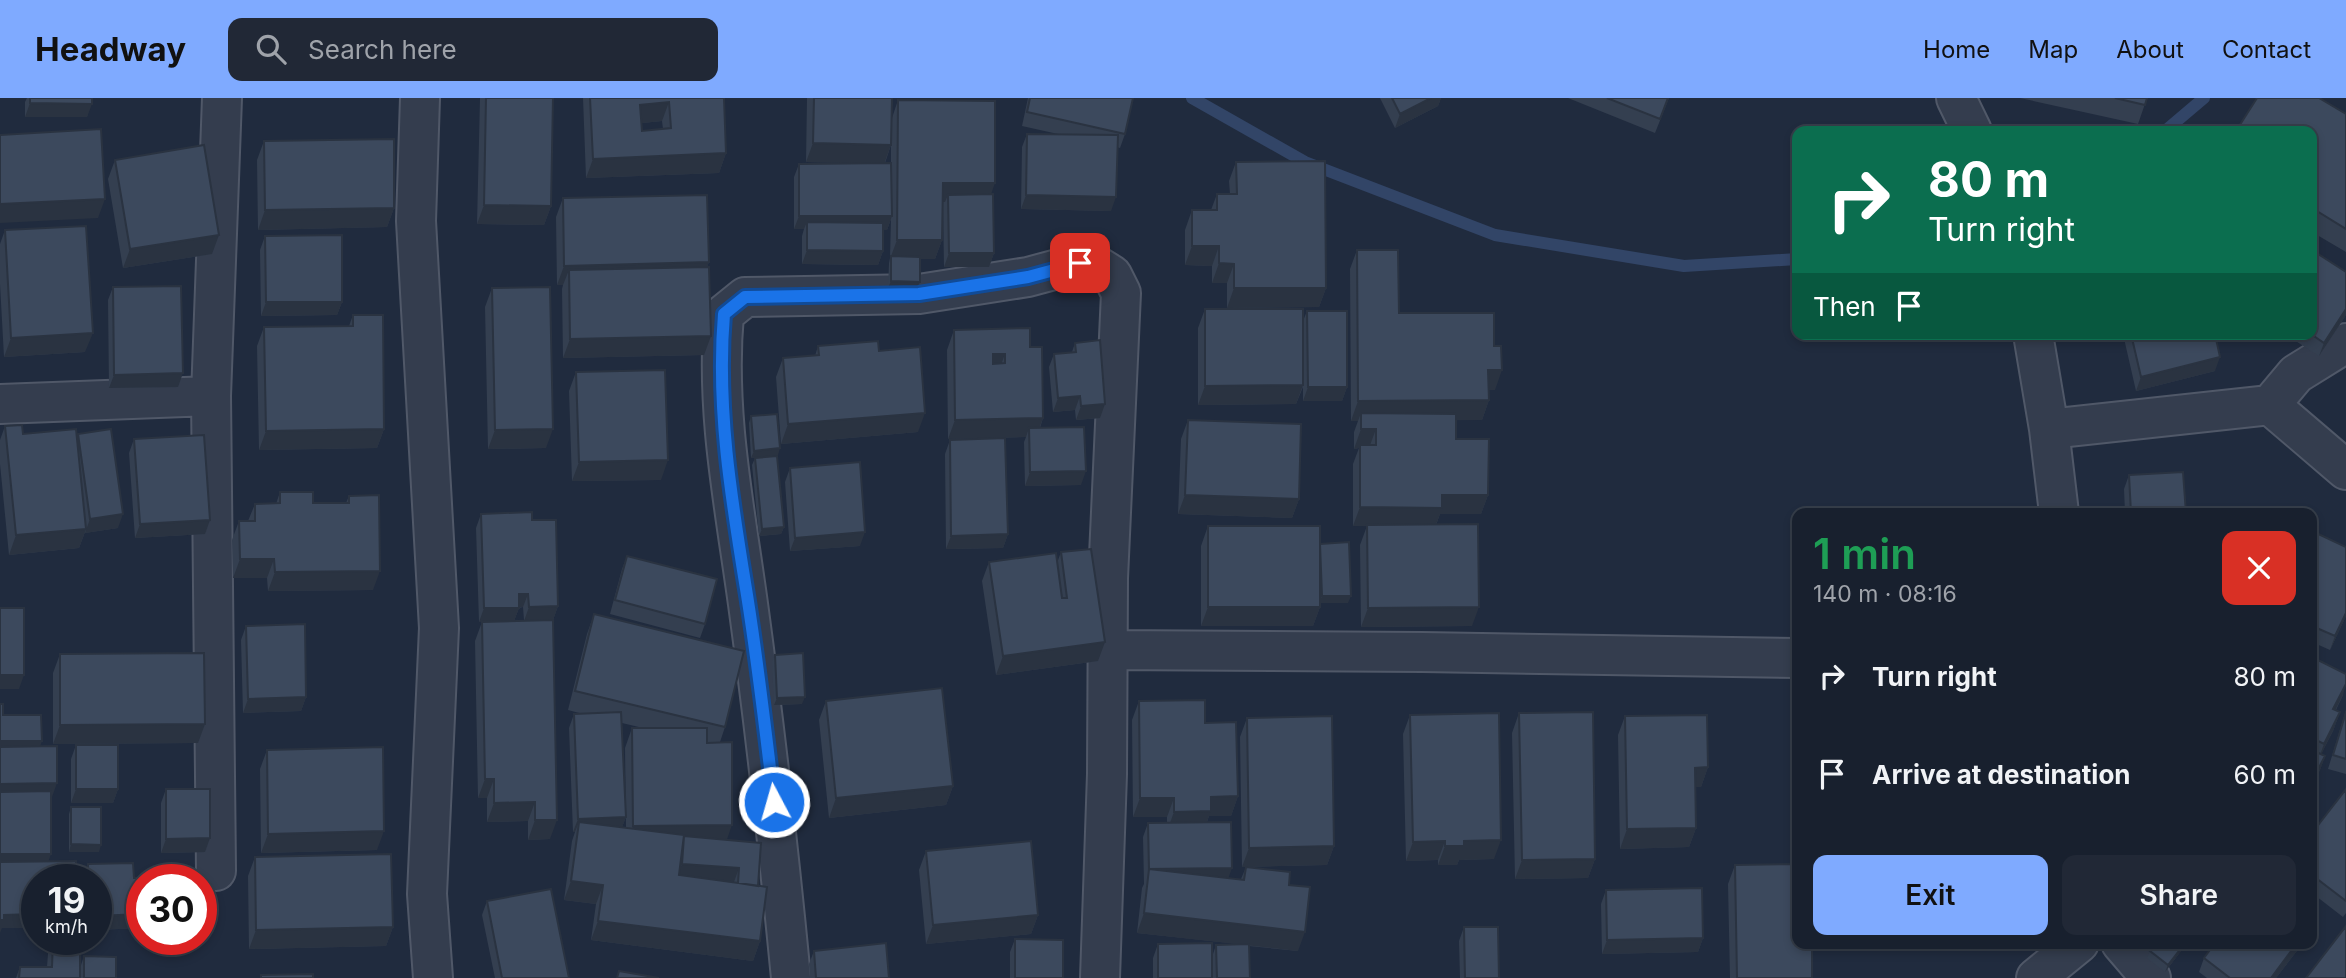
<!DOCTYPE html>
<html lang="en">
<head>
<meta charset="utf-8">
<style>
	:root { --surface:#18202e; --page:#212836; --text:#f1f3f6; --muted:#9fa3aa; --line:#363e4a; --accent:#7faaff }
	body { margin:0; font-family:Inter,sans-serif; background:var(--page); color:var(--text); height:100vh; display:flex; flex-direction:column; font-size:26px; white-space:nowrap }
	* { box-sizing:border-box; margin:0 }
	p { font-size:23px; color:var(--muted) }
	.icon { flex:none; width:38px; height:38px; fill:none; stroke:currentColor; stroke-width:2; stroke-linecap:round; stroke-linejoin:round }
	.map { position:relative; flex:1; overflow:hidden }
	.side { position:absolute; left:1792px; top:410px; width:525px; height:441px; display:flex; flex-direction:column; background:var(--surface); border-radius:14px; box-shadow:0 4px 10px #0003,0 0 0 2px var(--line) }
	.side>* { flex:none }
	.hud { position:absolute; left:1792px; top:28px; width:525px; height:214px; border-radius:14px; box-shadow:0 4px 10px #0003,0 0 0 2px var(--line); background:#0b6e4f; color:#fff; overflow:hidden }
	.speed { position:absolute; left:21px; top:766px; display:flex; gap:14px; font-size:35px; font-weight:700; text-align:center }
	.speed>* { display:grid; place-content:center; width:91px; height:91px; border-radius:50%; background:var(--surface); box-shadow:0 4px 10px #0003,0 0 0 2px var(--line); line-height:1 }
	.speed small { font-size:18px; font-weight:400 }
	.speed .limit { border:10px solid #d22; background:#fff; color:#111 }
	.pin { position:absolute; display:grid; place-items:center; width:60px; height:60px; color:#fff; margin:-30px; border-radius:14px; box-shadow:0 4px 10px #0006 }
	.me { position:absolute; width:77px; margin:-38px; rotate:354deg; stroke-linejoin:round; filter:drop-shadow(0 0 5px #0008) }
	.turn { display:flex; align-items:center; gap:24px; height:147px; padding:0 21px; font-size:32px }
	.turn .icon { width:91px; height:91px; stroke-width:2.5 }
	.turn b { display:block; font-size:49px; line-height:60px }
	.then { display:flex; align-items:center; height:66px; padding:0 21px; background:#0003; gap:14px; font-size:26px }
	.round { display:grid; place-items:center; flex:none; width:74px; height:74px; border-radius:14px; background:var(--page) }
	.headline { display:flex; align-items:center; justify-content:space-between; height:119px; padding:0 21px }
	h1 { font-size:42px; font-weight:600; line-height:52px; color:#1e9e55 }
	.primary-button { display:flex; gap:14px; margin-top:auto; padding:14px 21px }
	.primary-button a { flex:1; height:80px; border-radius:14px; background:var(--accent); color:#111; font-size:28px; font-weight:600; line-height:80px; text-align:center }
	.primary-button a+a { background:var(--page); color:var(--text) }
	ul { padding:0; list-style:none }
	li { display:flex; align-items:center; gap:21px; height:98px; padding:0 21px }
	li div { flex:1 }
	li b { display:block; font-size:26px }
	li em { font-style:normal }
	header { display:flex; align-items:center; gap:42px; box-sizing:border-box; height:98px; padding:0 35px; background:var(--accent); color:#111 }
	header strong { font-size:33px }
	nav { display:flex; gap:38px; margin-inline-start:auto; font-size:24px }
	.search { width:490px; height:63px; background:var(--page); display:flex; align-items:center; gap:18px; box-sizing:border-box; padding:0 24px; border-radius:14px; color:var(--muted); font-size:26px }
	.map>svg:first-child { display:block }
</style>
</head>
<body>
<header>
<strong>Headway</strong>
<div class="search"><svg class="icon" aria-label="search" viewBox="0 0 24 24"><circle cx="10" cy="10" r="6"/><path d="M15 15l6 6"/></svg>Search here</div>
<nav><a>Home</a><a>Map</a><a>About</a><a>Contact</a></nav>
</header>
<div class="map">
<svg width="2346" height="880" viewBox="0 0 2346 880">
	<rect width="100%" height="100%" fill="#202b3e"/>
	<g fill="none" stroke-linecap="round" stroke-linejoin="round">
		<!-- stream -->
		<path stroke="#324567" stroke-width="12" d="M1192,0L1305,64L1495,137L1684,168L1797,161
			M2165,33L2204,0"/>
		<!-- street casing -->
		<g stroke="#505868" stroke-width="42">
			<path id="street" d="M420,0L416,123L439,530L427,796L433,880
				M1956,0L1972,33
				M2033,236L2049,331L2059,415
				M0,306L211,298
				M2270,307L2346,372
				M2049,331L2270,307L2296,276L2346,245
				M1108,552L1422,554L1797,560
				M216,773L211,298L222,0
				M2121,845L2151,880
				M791,880C779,755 765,631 748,506C735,410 715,314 724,216L745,199L919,196L1028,179L1080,165L1096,167L1112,177L1121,195L1108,480L1107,676L1100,880
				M2036,880L2079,845"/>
		</g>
		<!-- street -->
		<use href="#street" stroke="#343d4e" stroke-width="38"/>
	</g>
	<!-- wall -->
	<path fill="#343f50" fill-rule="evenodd" d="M27,0H92L87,19H25V4Z
		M480,0H553L551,108L544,127L477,126Z
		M583,0H724L726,55L719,75L586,80ZM662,23L663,31L642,33V25Z
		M807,0H892V20L898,2L991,96L994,155L989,169H944L943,110L942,142L935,161H920L917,191L888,190L889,165L890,160L891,121L887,132H883V153L878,167L802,166V138L804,131H794V79L799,66L858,65L806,64ZM891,47V65H885Z
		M1028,0H1133L1125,36L1120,50L1117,49L1111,113L1021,111L1022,49L1027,36H1058L1022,28Z
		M1380,0H1441L1438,8L1395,30Z
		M1568,0H1669L1655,35Z
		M2020,0H2147L2138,26Z
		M2346,16V154L2312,134V33Z
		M264,43L394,110L387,129L258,132L257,62Z
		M115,62L212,156L123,170L108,81Z
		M1236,64L1326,190L1319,209L1227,210V185H1212V168L1185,167V132L1192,112H1211L1217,96H1230L1229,83Z
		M563,100L709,164L707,169L704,257L563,260L562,191L563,187H557L556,119Z
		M5,132L85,254L4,259L0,186V146Z
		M265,138L342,204L337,217L261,218L260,152Z
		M1357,152L1399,215L1495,292H1488L1489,302L1482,322H1456V341L1488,397L1481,416H1440L1436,427L1472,528L1361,529L1360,447L1367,428H1353V366L1359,350L1354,351V334L1358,323H1351L1350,171Z
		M113,189L178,289L109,290L108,202Z
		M492,190L546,350L488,351L485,209Z
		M1205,211L1303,223L1307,213L1347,289L1342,303H1303V289L1296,306L1198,307V230Z
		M353,217L384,331L377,350L259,352L257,248L264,229L349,228Z
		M2346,217L2319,258L2285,236H2312Z
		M954,232L1030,249L1043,320L1040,330L1081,387L1025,388L1024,344L1026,339L948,341L947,252Z
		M2123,236H2215V273L2136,293Z
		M1075,245L1100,320L1076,322L1075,312L1053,314L1049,269L1054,256L1072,254Z
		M818,248L879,253L918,334L781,346L776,279L783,260L815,258Z
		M576,274L661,382L572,383L569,293Z
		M751,318L778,357L751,360L749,325Z
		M1188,322L1299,401L1292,420L1178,416L1181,341Z
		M5,328L23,336L77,339L78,336L118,430L85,435V434L79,450L9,457L0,366V342Z
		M134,341L210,422L205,436L135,440L129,355Z
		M950,342L1008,436L1003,450L946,451L945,356Z
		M755,360L784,429L781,436L759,438L752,367Z
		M790,370L860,448L790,453L785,384Z
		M2129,377L2186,415H2125L2124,391Z
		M280,394L313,405H346L349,398L373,492L268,493L267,480H233L232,442L239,423H248L255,406H276Z
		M481,416L532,422L558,508L553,522L550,741L528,742V723L487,724V700H478L475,543L482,524H479L476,430ZM523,509L524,522L514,523L519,510Z
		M1208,428L1320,446L1348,505H1320V509L1313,528H1201V448Z
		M2312,433L2346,518L2330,552L2312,544Z
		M1061,454L1098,563L996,577L982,483L989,464L1057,465Z
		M627,458L705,526L700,540L610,516L622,471Z
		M594,516L725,629L720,644L727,742L758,788L760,843L753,863L591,842L596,806L564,802L572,743L575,734H573L569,630L574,616H583L568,612L587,536ZM622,625L643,630H632L625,650L626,729H622L626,719Z
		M246,528L306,599L301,613L243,615L241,542Z
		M60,556L205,626L198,645L53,646V575Z
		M775,557L802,606L774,607L772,564Z
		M2312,559L2343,597L2336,612L2340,614L2333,633L2321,656L2325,658L2320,672L2312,687Z
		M826,603L953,688L946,707L829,720L819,622Z
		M1139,603L1205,625L1238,698L1231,718H1209L1207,724L1228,780L1241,781L1246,769L1289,787L1298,853L1249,848L1250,880H1153V860L1158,846L1212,859L1216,847L1239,846L1137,835L1142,790L1144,786L1143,739L1148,725H1167V719H1133L1132,622Z
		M2346,612V676L2328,671Z
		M1519,615L1595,761L1588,780L1515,781L1512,635Z
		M1410,617L1494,761L1459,762L1457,767H1438V762L1406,763L1403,636Z
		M1625,618L1708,669L1701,689H1695L1696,730L1689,749L1620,751L1618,637Z
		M1247,620L1334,748L1327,767L1242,769L1240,639Z
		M76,647L118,691L113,705H71V661Z
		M267,652L377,752L261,755L260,671Z
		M166,691L210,740L205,754L161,755V705Z
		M2346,691V815L2343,819L2312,795V735Z
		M71,709L99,754H69V716Z
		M926,753L1038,817L1031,836L926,846L919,772Z
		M255,759L393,829L386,848L249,851L248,778Z
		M88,766L134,780L142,830L96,832V782H83Z
		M1735,767L1812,880H1730L1728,786Z
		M1606,792L1703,840L1698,854L1602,856L1601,806Z
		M487,803L569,880H495L482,817Z
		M1464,829L1499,880H1460L1459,843Z
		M1015,841L1063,880H1010V854Z
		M49,842H80V870L84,858L116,880H16L20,869H47Z
		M2155,845H2187L2165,874L2147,860L2150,853Z
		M2215,845H2303L2276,880H2207L2199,874L2204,860Z
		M814,853L889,880H810L809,866Z"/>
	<!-- shaded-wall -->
	<path fill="#2a3341" d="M1431,0H1441L1438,8L1395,30L1400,16Z
		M669,4L662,23L633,26L640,7Z
		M30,5L92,6L87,19H25Z
		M813,45L891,47L884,66L806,64Z
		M726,55L719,75L586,80L593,61Z
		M943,85H995L988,105L948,97L945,104H936Z
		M1026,97L1116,99L1111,113L1021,111Z
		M105,101L98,120L0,125V106Z
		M484,107L551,108L544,127L477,126Z
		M394,110L387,129L258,132L265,112Z
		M799,118H892L887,132L807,131V124L804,131H794Z
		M219,137L212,156L123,170L130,151Z
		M897,142H942L935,161H890Z
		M1192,148H1219L1212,168L1185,167Z
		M807,152L883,153L878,167L802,166Z
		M949,155H994L989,169H944Z
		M709,164L702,183L569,172L563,187H557L564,168Z
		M1219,165L1234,166L1227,185H1212Z
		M891,183L920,184L917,191L888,190Z
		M1234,190H1326L1319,209L1227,210Z
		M266,204H342L337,217L261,218Z
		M2346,211V217L2319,258L2324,245Z
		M93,235L85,254L4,259L11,240Z
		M711,238L704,257L563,260L570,241Z
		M993,256H1005L998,275H986Z
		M2220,259L2215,273L2136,293L2141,279Z
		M1488,272H1502L1495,292H1481Z
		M183,275L178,289L109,290L114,277Z
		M1303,287L1296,306L1198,307L1205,288Z
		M1308,289H1347L1342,303H1303Z
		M1080,298L1075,312L1053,314L1058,300Z
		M1489,302L1482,322L1361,323V315L1358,323H1351L1358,303Z
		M1105,306L1100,320L1076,322L1081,308Z
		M925,315L918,334L781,346L788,326Z
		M1043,320L1036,339L1029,330L1026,339L948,341L955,322Z
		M384,331L377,350L259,352L266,333Z
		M553,331L546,350L488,351L495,332Z
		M1361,331H1376L1369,350L1360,347L1359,350L1354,351Z
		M780,350L778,357L751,360L754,353Z
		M668,362L661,382L572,383L579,364Z
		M1086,373L1081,387L1025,388L1030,374Z
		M1185,397L1299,401L1292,420L1178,416Z
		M1442,397H1488L1481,416H1440L1435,429L1353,428L1360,409Z
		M123,416L118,430L85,435L90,421Z
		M210,422L205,436L135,440L140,426Z
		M784,429L781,436L759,438L762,431Z
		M86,431L79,450L9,457L16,437Z
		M865,434L860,448L790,453L795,440Z
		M1008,436L1003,450L946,451L951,438Z
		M240,461H274L267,480H233Z
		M380,473L373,492L268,493L275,474Z
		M519,496H528L523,509L514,510Z
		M1322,498H1351L1348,505H1319Z
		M558,508L553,522L524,523L529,509Z
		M1208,509H1320L1313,528H1201Z
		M1479,509L1472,528L1361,529L1368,510Z
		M484,510H519L514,523L479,524Z
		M2346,515V518L2330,552L2335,538Z
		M1105,544L1098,563L996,577L1003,558Z
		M0,577H24L19,591H0Z
		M2346,586L2343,597L2326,630L2333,611Z
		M306,599L301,613L243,615L248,601Z
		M805,599L802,606L774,607L777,600Z
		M2340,614L2333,633L2317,665L2324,646Z
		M205,626L198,645L53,646L60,627Z
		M0,643H42L37,657L0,656Z
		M2325,658L2320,672L2312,687V683Z
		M1708,669L1701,689H1688L1695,670Z
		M485,681H494L487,700H478Z
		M57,685L52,699L0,700V686Z
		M953,688L946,707L829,720L836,700Z
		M76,691H118L113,705H71Z
		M1238,698L1231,718H1209L1204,732L1167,733L1174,714L1211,699Z
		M1140,700H1174L1167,719H1133Z
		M535,704L528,723L487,724L494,705Z
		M626,719L621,732L579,724L575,734H573L578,721Z
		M535,722H557L550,741L528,742Z
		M732,727L725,747H626L633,728Z
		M1696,730L1689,749L1620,751L1627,731Z
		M384,733L377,752L261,755L268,736Z
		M210,740L205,754L161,755L166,741Z
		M1501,742L1494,761L1459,762L1457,767H1438L1445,748L1464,743Z
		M1445,743L1438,762L1406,763L1413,744Z
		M71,746L101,747L99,754H69Z
		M1334,748L1327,767L1242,769L1249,750Z
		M0,756H51L46,770H0Z
		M1595,761L1588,780L1515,781L1522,762Z
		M682,766L739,770L734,784L677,779Z
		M1232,770L1227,784L1149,772Z
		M571,783L603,787L596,806L564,802Z
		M1144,815L1305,834L1298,853L1137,835Z
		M37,816V830H2L0,835V822L4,817Z
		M142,816V830L96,832V818Z
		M1038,817L1031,836L926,846L933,827Z
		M598,823L760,843L753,863L591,842Z
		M393,829L386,848L249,851L256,832Z
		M1703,840L1698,854L1602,856L1607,842Z
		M2185,845H2187L2186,847L2165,874L2168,867Z
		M2297,845H2303L2276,880H2271Z"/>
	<!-- building -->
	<path fill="#3c495d" stroke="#2a3341" stroke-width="2" fill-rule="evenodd" d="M30,0H92V6L30,5Z
		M486,0H553L551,108L484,107Z
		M590,0H724L726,55L593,61ZM669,4L671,30L642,33L640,7Z
		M814,0H892L891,47L813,45Z
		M1030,0H1133L1125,36L1027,14Z
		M1392,0H1431L1400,16Z
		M1607,0H1668L1660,21Z
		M2115,0H2147L2145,7Z
		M2257,0H2319L2346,16V131L2312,110V33H2236Z
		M898,2L995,3V85H943L942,142H897Z
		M101,31L105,101L0,106V37Z
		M1027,36L1118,37L1116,99L1026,97Z
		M394,41V110L265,112L264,43Z
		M204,47L219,137L130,151L115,62Z
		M1325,63L1326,190H1234V166L1219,165V148H1192V112H1217V96H1237L1236,64Z
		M891,65L892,118H799V66Z
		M993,96L994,155H949L948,97Z
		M707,97L709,164L564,168L563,100Z
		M807,124L883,125V153L807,152Z
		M86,128L93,235L11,240L5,132Z
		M342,137V204H266L265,138Z
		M1357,152H1398L1399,215H1494V248H1501L1502,272H1488L1489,302L1358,303Z
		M2312,152L2346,174V211L2324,245L2311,236Z
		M891,158L920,159V184L891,183Z
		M709,169L711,238L570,241L569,172Z
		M181,188L183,275L114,277L113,189Z
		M550,189L553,331L495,332L492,190Z
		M1205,211H1303V287L1205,288Z
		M1307,213H1347V289H1308Z
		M353,217H383L384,331L266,333L264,229L353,228Z
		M1030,230V249H1042L1043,320L955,322L954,232ZM993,256H1005V265L993,266Z
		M2131,236H2215L2220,259L2141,279Z
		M1100,242L1105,306L1081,308L1080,298L1058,300L1054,256L1076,254L1075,245Z
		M878,243L879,253L920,249L925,315L788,326L783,260L819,257L818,248Z
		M665,272L668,362L579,364L576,274Z
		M1361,315L1456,316V341H1489L1488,397H1442V410L1360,409V347H1376V331H1361Z
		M777,316L780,350L754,353L751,318Z
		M1188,322L1301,326L1299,401L1185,397Z
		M22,327L23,336L76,331L86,431L16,437L5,328Z
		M1084,329L1086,373L1030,374L1029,330Z
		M111,331L123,416L90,421L78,336Z
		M204,337L210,422L140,426L134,341Z
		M1005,340L1008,436L951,438L950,342Z
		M777,358L784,429L762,431L755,360Z
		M860,364L865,434L795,440L790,370Z
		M2183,374L2186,415H2131L2129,377Z
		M280,394H313V405H349V398L379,397L380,473L275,474L274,461H240L239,423H255V406L280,405Z
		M532,414V422H556L558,508L529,509L528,496H519V510H484L481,416Z
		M1478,426L1479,509L1368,510L1367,427Z
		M1208,428H1320V509H1208Z
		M2312,433L2346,449V515L2335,538L2312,528Z
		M1349,444L1351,498H1322L1320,446Z
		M1091,451L1105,544L1003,558L989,464L1056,455L1062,500H1067L1061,454Z
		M627,458L717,481L705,526L615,502Z
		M0,510H24V577H0Z
		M594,516L744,553L725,629L575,593Z
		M553,522L557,722H535V704L494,705V681H485L482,524Z
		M305,526L306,599L248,601L246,528Z
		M204,555L205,626L60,627V556Z
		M803,555L805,599L777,600L775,557Z
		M2312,559L2346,576V586L2333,611L2340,614L2324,646L2312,640Z
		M942,590L953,688L836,700L826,603Z
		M1205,602V625L1236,624L1238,698L1211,699V713L1174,714V700H1140L1139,603Z
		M0,606H3V617H41L42,643H0Z
		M621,614L626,719L578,721L574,616Z
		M1593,614L1595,761L1522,762L1519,615Z
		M2346,614V661L2333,657Z
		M1499,615L1501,742L1464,743V748H1445V743L1413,744L1410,617Z
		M1707,617L1708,669L1695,670L1696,730L1627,731L1625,618Z
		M1332,618L1334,748L1249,750L1247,620Z
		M632,630H707V645L732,644V727L633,728Z
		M76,647H118V691H76Z
		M57,648V685L0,686V649Z
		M383,649L384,733L268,736L267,652Z
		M2312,652L2325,658L2312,683Z
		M166,691H210V740L166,741Z
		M2346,691V803L2312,777V735Z
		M51,693V756H0V694Z
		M71,709H101V747L71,746Z
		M579,724L684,737L679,777L767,789L760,843L598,823L603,787L571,783Z
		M1231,724L1232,770L1149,771V772L1148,725Z
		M684,738L761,745L758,788L738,785L739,770L682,766Z
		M1031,743L1038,817L933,827L926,753Z
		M391,756L393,829L256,832L255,759Z
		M76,763V782H37V816L4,817V822H0V764Z
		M133,765L134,780L195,778V782H142V816L96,818V782H88V766Z
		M1797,766V845H1812V880H1737L1735,767Z
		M1246,769L1290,774L1289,787L1310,789L1305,834L1144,815L1149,771L1244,782Z
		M1702,790L1703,840L1607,842L1606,792Z
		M551,791L569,880H502L487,803Z
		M2346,828V880H2306Z
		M1464,829H1498L1499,880H1465Z
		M1015,841L1063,842V880H1015Z
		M53,842H80V880H19L20,869H52Z
		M886,845L889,880H816L814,853Z
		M1212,845V880H1158V846Z
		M2155,845H2185L2168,867L2150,853Z
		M2215,845H2297L2271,880H2230L2204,860Z
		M1249,846L1250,880H1217L1216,847Z
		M84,858L116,859V880H84Z
		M619,873L659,880H617Z
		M313,876V880H261V877Z"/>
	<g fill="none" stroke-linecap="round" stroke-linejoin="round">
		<!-- route casing -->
		<g stroke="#114b97" stroke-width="18">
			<path id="route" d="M774,704C766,635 758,566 747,497C732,405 716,311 724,216L745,199L919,196L1028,179L1080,165"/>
		</g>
		<!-- route -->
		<use href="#route" stroke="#1a73e8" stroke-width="12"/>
	</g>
</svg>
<div class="speed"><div>19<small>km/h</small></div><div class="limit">30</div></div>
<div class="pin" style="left:1080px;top:165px;background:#d93025"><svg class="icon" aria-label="arrive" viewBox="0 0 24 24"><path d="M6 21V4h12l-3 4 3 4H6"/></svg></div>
<svg class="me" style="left:774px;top:704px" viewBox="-20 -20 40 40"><circle r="17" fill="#1a73e8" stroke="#fff" stroke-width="3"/><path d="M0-11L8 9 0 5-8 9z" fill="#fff"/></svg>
<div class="hud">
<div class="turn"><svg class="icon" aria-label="right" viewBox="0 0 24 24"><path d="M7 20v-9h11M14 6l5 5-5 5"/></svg><div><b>80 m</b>Turn right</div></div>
<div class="then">Then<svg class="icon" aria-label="arrive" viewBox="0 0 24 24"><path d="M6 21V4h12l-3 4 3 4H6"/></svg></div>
</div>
<section class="side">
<div class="headline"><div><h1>1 min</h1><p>140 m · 08:16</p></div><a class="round" style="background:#d93025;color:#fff"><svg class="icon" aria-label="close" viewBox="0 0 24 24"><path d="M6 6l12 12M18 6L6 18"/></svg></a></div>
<ul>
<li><svg class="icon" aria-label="right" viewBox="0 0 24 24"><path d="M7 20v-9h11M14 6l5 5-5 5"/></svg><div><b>Turn right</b></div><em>80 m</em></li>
<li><svg class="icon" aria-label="arrive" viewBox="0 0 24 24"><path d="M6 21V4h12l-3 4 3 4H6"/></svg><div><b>Arrive at destination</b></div><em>60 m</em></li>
</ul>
<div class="primary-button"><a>Exit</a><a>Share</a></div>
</section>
</div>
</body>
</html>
